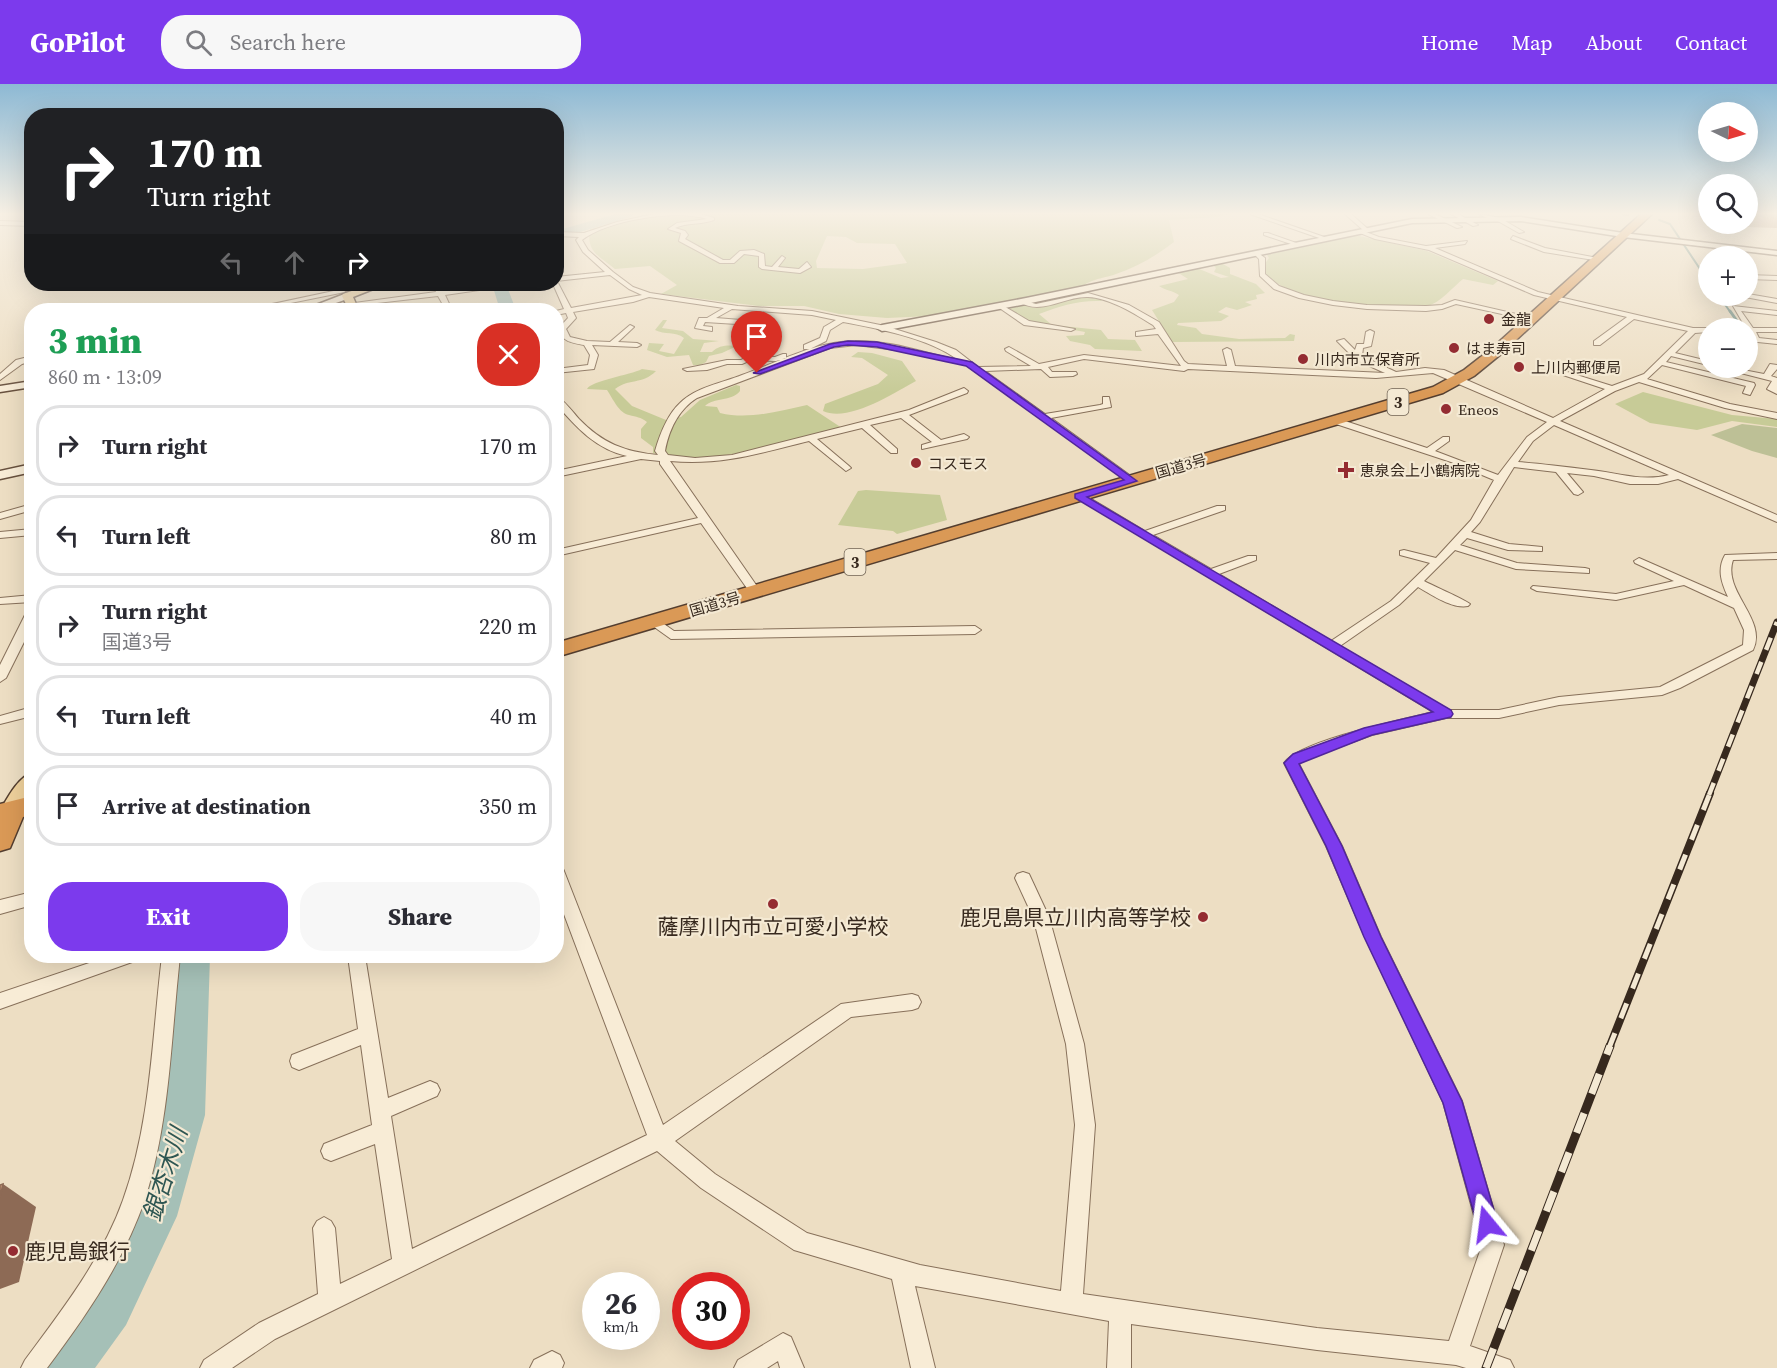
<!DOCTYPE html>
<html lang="en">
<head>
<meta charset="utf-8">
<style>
	:root { --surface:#fff; --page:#f7f7f7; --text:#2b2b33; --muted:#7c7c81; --line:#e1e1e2; --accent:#7c3aed }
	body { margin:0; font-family:"Source Serif 4","Noto Sans JP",serif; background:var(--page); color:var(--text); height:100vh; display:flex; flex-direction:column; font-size:22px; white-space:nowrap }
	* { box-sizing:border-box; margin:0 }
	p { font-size:20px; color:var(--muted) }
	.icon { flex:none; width:33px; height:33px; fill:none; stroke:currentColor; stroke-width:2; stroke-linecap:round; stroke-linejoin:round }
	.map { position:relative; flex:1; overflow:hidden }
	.side { position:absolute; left:24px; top:219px; width:540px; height:660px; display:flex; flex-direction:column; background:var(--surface); border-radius:24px; box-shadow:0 6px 24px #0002 }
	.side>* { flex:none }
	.top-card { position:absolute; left:24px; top:24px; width:540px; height:183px; border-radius:24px; box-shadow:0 6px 24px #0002; background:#202124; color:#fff; overflow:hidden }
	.needle { width:39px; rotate:95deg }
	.fabs { position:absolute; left:1698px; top:18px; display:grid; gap:12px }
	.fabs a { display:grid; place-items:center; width:60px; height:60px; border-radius:50%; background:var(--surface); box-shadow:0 6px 24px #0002; font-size:30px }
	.speed { position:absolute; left:582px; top:1188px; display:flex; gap:12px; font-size:30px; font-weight:700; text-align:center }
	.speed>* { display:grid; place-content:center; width:78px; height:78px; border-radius:50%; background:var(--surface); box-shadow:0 6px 24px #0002; line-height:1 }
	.speed small { font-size:15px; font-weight:400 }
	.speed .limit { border:9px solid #d22; background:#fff; color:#111 }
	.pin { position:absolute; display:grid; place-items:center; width:51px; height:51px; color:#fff; margin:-62px -26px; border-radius:50% 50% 50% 0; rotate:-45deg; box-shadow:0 0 6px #0007 }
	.pin .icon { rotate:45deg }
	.me { position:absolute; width:66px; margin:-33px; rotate:344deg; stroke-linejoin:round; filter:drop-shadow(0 0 4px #0008) }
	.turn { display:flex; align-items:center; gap:21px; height:126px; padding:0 24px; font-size:27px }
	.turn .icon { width:78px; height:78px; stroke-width:2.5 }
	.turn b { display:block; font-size:42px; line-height:51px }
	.lanes { display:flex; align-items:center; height:57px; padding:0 24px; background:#0003; justify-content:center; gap:30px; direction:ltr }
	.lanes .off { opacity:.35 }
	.round { display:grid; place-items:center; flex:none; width:63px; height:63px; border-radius:24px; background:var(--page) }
	.head { display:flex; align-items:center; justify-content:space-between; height:102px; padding:0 24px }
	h1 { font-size:36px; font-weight:800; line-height:45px; color:#1e9e55 }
	.button { display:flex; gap:12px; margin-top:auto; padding:12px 24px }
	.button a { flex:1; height:69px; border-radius:24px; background:var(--accent); color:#fff; font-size:24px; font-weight:800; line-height:69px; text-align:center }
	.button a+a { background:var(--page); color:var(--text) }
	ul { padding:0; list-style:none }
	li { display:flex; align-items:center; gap:18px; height:81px; margin:0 12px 9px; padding:0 12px; border:3px solid var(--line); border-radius:24px }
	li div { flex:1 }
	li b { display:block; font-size:22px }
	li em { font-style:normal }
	header { display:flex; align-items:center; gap:36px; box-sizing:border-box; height:84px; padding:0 30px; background:var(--accent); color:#fff }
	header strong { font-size:28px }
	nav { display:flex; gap:33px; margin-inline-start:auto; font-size:21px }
	.search { width:420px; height:54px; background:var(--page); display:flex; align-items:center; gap:15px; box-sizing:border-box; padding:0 21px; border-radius:24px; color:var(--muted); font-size:22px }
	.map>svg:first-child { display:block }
</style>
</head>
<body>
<header>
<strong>GoPilot</strong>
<div class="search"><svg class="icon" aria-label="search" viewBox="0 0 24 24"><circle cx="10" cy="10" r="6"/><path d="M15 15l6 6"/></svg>Search here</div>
<nav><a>Home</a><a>Map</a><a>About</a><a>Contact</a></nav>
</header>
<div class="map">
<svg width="1777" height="1284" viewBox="0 0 1777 1284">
	<rect width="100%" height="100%" fill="#eddec3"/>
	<!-- green -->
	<path fill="#c7cb97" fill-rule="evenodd" d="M653,130H1230L1218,133L1169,136L1174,158C1156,172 1137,183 1116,190C1102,195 1087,195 1078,207L931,232L887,234L839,230L804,222H759L661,210L677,201L650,182L615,185C599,172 586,168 590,145ZM827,152L846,153L857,159L895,160L907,179L863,185L817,184L816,177Z
		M1355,151L1427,167L1498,197L1493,201L1463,195C1454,202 1439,220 1427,222C1390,228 1287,219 1264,188V181L1269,174L1267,171Z
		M1223,180L1230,184V190L1256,200L1265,209L1256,211L1257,215L1245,218L1252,221L1237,226L1226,223L1218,228L1229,232L1221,237L1178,239L1177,241L1196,244L1202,250L1239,255L1285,254L1290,250L1295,251L1294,257L1172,258L1152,226L1174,218L1179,211C1172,206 1166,207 1159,202L1188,195L1177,188L1197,184L1221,194L1229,193L1214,188L1216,184L1213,181Z
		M1085,212L1103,215L1101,217C1079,216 1059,222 1039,230L1052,241L1101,246L1108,255L1135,256L1142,267L1095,265L1090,261L1070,257L1066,252L1084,251L1085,248L1030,238L1009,224L1022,221L1035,224Z
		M663,236H667L662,244L683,247L693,255L719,257L704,259L700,268H712C719,261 728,261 737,262L722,269L709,272L706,278L700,281H693L689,271L667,273L647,266L649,259L664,260L659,267L674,270L684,254C675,247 665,251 655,246Z
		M858,268L872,269L902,277L916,297C894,309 848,339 823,327L825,320L878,300L888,291L862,274L851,273Z
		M642,285L656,287C642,301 629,294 615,305L632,322L666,336L681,333L700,316L736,301L740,302V307C731,318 714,313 705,322L717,323L720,329C749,336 779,327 807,321L842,344C781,359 716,383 653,369V363L641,354V345L647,338C640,333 637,333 629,331C619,329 613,315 607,306L587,305C591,297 630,291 642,285Z
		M1643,308L1732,331L1777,335V343L1732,337L1697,346L1650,339L1615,320Z
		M866,406L940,411L947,436L897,450L893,447L838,441L858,407Z"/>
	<!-- cemetery -->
	<path fill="#bdc096" d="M1742,340L1777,344V374L1752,367L1711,351Z"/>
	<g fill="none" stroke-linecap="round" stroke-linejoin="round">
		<!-- stream-far1 -->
		<path stroke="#6c8e84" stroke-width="2" d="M1622,130L1628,131
			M1659,136L1670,140L1708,197
			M1719,212L1731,229"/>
		<!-- stream -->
		<path stroke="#6c8e84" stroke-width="3" d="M1730,227L1742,244
			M1748,257L1749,260"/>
		<!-- river -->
		<path fill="#a5c0b7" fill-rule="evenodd" d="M615,130H633L631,133L556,155V147Z
			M492,200H506L516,226H500Z
			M172,872H210L205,1031L177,1132L126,1241L95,1284H37L45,1266L90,1205L133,1124L161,1031Z"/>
		<!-- street casing -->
		<g stroke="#87705a" stroke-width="2">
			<path id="street" d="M654,130H701L714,134V136C701,141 687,138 675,144L685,147L688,151L685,155L723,176H730L740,167L754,166L764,170L765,182L772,183L782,172L785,174L778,183L799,185L807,178L811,183L800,189L762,185L759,183V172L744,170L734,179H720L679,157L681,149L668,145L677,139L707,135C676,125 608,136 582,156L588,166L613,188L633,203L650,209L738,222L812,227L885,242L936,258L956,266L978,283L1031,282L1006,267L1005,265L1009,263L1039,280L1084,271L1181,282L1158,250L1136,252V248L1156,245L1153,241C1135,230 1110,214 1088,213C1064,212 1042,232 1019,218L1022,216L1036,220L1088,209L1129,221L1159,238L1184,277L1188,280L1227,282L1223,266L1227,264L1231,266L1235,282L1385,289L1356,276L1337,257L1344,255L1355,266L1357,260H1364L1366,248L1370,246L1374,248L1371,262L1363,264L1362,272L1396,288L1425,284L1444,286L1553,334L1605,305L1548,286V282L1612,302L1644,290L1688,247L1634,235L1600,261H1594V257L1627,233L1534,211L1429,166L1375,155L1360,149V147L1363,146L1345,130H1351L1368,145L1366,148L1379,153L1426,162L1467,157L1465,160L1435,164L1538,208L1693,244H1711H1708V248L1695,249L1675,269L1708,277V281L1671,272L1666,278L1754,299L1755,301L1750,311L1743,309L1746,302L1662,281L1647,295L1730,320L1777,329V335L1725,324L1639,298L1615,307L1560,337L1777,431V438L1678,395L1658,400H1630L1594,392L1567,389L1583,408L1578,411L1574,410L1556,388L1514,383L1480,438L1471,448L1509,460L1542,463V467L1508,466L1467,454L1460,461L1517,479L1585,484L1589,485V489L1516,485L1455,466L1424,497C1435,503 1462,514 1470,520L1468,522C1452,525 1432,511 1418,503L1399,521L1340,562L1449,626H1499L1559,613L1660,603L1743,561L1744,546L1734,524L1684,501L1616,516L1537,507L1531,504L1533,502L1616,510L1674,497L1635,479L1634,477L1639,474L1728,513C1721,498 1717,485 1725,471L1777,469V475L1733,476C1722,508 1768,535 1753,566L1680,604L1662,611L1559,621L1499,634H1446L1372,651L1303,676L1299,680L1342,762L1381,853L1462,1017L1504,1161L1470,1262L1510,1276L1514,1284H1466L1456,1281L1317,1266L1131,1240V1284H1107L1109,1237L915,1202L935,1284H911L892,1195L794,1166L701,1104L657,1067L275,1255L232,1284H200L204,1276L259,1239L318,1210L313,1144L317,1137L324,1133L331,1137L335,1144L340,1200L392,1175L375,1060L331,1077L324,1074L321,1067L324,1060L372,1041L361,961L299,986L292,983L290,977L292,971L358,945L348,872H365L388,1014L430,997L437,1000L440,1006L437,1012L391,1032L412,1165L647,1051L556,809V781L562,783L564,787L663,1041L841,920L912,910L918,912L921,918L918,924L912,926L851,933L675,1057L715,1090L807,1149L920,1181L1061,1207L1075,1041L1066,960L1033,833L1015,794L1017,790L1023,788L1029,790L1049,833L1084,960L1095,1041L1083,1210L1317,1244L1449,1257L1482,1161L1443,1018L1365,853L1326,762L1284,679C1299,657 1404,635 1433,628L1074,412L1079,409L1083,410L1145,447L1217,422H1225V426L1153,451L1211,485L1248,472H1256V476L1219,490L1331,557L1391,517L1430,479L1400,471V467L1404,466L1436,474L1471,436L1494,396L1451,378L1333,339V335H1339L1427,364L1443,353H1449V357L1435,367L1498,391L1527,353L1547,338L1433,289L1376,294L1188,285L1184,287L1084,275L1048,283L1052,288H1076L1077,290L1073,292L1050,293L1041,285L985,287L1045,330L1100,321L1103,320V313H1109L1111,323L1051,334L1135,395L1137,397L1132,400L966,281L896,266L856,261L830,264L697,314C678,326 669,346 665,367L668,371L695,374L732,371L909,326L964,304L968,307L967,309L909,331L941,356L964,350L969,353L967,355L922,365V361L932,358L901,334L870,341L897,365V369H891L862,344L817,355L849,382L851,384L846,387L809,357C761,369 720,382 670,377L761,508L759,510H751L701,439L556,472V466L698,434L660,380V377L641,375L556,393V387L627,372C596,365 577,344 556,320V312C565,317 572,327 579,335C602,359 625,368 658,371L655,367C660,350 667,331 680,319C696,303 722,299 742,291C779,278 816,257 855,257C890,256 924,269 958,276C929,254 879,245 843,238L830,246L826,257L810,265H804V261L820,254L824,243L836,236L812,231L732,225L716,234L753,237L757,239L753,241L705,238L703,242L712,243V247L695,244L699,234H707L724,224L649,213L633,218L573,228L576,234L566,245L570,253L587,257L610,258L630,241L634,243L618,258L637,259L641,261L637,263L592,261L598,271L594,285L556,289V285L588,281L590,271L584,261C573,259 562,258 558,245L568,234L566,229L556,231V227L564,225L553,200L558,199L571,224L642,211L629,205L610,191L556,197V193L605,188L583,168L576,156L579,153L556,152V148L584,149L617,138ZM1554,341L1669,391C1642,398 1618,389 1591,386C1567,383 1542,380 1518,378L1533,357Z
				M1250,130H1258L1330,155L1325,156Z
				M1428,130H1435L1462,143L1457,144Z
				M1451,130H1458L1478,141L1473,142Z
				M1479,130L1500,134L1524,148L1519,149L1496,136H1491Z
				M0,137L32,138V142L0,141Z
				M1264,149H1268L1302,161L1297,162L1264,151Z
				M1513,152L1545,164L1603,175L1600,177L1544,168L1511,155Z
				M1257,168L1265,174V190L1279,202L1304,211L1333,217L1367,221L1426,222L1442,221L1455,216L1538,235L1534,237L1456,220L1442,225L1426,227L1367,225L1333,221L1299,214L1274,205L1260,192L1259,175L1254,170Z
				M1748,191L1777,192V196L1748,195Z
				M433,200H439L443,207L504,200H520L445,211L452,226H446L438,212L351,222L347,220L436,208Z
				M343,205L345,208L256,226H244Z
				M1748,210L1777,215V219L1745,213L1744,212Z
				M998,221H1002L1029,237L1075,245L1071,247L1024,241L998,223Z
				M1733,222L1777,227V231L1741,227L1753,244H1777V248H1756L1759,254L1777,256V260L1748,257V253H1751Z
				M783,270H786V274L776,277L751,276L742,280H727L707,286L687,287L683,285L727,276H741L750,272L775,273Z
				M32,272V277L22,280L0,296V290L16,276Z
				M1770,280L1777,281V285L1771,292L1777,294V310L1767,305L1772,297L1721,284H1733L1764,290Z
				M32,420V426L0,435V429Z
				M32,445V451L0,454V448Z
				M32,511V518L0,520V514Z
				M32,526V542L6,594L0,598V581L26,529Z
				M654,533L674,547L975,542L981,546L975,550L671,555L650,540L648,537Z
				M32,623V632L0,640V632Z
				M32,808V821L0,830V816Z
				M110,872H138L135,877L0,925V909Z
				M162,872H180C171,953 170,1037 145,1115C124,1177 86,1232 47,1284H21L25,1276C62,1226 102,1175 123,1116C151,1039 152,953 162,872Z
				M783,1249L791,1253L804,1284H780L778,1277L767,1284H734L738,1276Z
				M552,1267L560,1271L564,1279L562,1284H530L534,1276Z"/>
		</g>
		<!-- secondary casing -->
		<g stroke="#68513e" stroke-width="3">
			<path id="secondary" d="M1521,133L1623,149L1777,167V171L1623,153L1521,137L1412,139L1026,220L882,247L877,244L882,241L1026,214L1412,135Z
				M347,209L352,212L350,214L316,226H303Z
				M32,297V303L0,308V302Z
				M32,380V388L0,395V387Z"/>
		</g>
		<!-- primary casing -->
		<g stroke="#543e2f" stroke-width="3">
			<path id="primary" d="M372,200H386L353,213L356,220L352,226H342L346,220L342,212L343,210Z
				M32,689V716L20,733L12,735L4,733L0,727C7,715 18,693 32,689Z"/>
		</g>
		<!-- highway casing -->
		<g stroke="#543e2f" stroke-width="3">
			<path id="highway" d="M1641,130H1652L1501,270L1474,292L1443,309L556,573V559L1433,303L1464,286L1491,265Z
				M32,712V731L23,733L10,764L0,767V720Z"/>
		</g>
		<!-- street -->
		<use href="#street" fill="#f8ecd6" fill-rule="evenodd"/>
		<!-- secondary -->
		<use href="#secondary" fill="#f8ecd6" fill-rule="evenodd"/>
		<!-- primary -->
		<use href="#primary" fill="#efd19c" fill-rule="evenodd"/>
		<!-- highway -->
		<use href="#highway" fill="#da9956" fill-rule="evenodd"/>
		<!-- rail-far2 casing -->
		<g stroke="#37291e" stroke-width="7">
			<path id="rail-far2" d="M1709,711L1777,538"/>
		</g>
		<!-- rail-far1 casing -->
		<g stroke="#37291e" stroke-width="8">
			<path id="rail-far1" d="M1609,964L1710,709"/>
		</g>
		<!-- rail casing -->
		<g stroke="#37291e" stroke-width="9">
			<path id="rail" d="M1486,1284L1610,962"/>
		</g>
		<!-- rail-far2 -->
		<use href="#rail-far2" stroke="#f4e9d3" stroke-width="4.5" stroke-dasharray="13" stroke-linecap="butt"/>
		<!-- rail-far1 -->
		<use href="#rail-far1" stroke="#f4e9d3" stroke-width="5" stroke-dasharray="16" stroke-linecap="butt"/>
		<!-- rail -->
		<use href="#rail" stroke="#f4e9d3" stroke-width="7" stroke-dasharray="21" stroke-linecap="butt"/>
	</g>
	<!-- wall -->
	<path fill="#ae8269" d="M1748,130H1777V144L1718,142L1713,140H1748Z"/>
	<!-- shaded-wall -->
	<path fill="#8d6a55" d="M3,1100L36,1123L19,1198L0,1205V1113Z"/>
	<!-- building -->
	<path fill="#ca977a" stroke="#8d6a55" stroke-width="1.5" d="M3,1100L0,1113V1101Z"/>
	<!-- sky -->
	<linearGradient id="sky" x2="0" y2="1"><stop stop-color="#8db9d4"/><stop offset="0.42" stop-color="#f7f0e4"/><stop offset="1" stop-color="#f7f0e4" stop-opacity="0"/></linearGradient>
	<rect width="1777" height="309" fill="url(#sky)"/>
	<!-- route -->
	<path fill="#7c3aed" stroke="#51269a" stroke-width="1.5" d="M848,257L877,258L972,278L1137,397L1087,413L1451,626L1453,630L1451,633L1372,651L1299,680L1342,762L1381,853L1462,1017L1498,1140L1495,1148L1487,1151L1479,1148L1443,1019L1364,853L1326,762L1284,679L1293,670L1364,644L1433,628L1075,414V410L1124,396L966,282L877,263L848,261L834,263L760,290L753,289L830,260Z"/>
	<!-- markers -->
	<g fill="#942c32" stroke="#f4e9d3" stroke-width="2">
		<circle cx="1489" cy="235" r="6"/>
		<circle cx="1454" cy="264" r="6"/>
		<circle cx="1303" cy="275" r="6"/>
		<circle cx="1519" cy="283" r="6"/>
		<circle cx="1446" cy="325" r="6"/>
		<circle cx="916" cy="379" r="6"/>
		<path d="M1343 377h6v6h6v6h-6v6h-6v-6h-6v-6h6z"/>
		<circle cx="773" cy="820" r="6"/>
		<circle cx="1203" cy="833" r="6"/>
		<circle cx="13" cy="1167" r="6"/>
	</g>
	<g text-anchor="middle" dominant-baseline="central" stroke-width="4.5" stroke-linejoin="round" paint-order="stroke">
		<!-- far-poi labels -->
		<g font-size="15" fill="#37291e" stroke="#f4e9d3" text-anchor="start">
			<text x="1501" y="235">金龍</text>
			<text x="1466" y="264">はま寿司</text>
			<text x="1315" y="275">川内市立保育所</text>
			<text x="1531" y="283">上川内郵便局</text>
			<text x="1458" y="325">Eneos</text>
			<text x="928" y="379">コスモス</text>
			<text x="1360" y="386">恵泉会上小鶴病院</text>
		</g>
		<!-- far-street labels -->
		<g font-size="15" fill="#37291e" stroke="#f4e9d3">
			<text transform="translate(1181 382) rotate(-16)">国道3号</text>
			<text transform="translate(715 520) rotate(-16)">国道3号</text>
		</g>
		<!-- shield labels -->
		<g fill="#f4e9d3" stroke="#706354" stroke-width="1.5">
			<rect x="1387.5" y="305" width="21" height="26" rx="4.5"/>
			<rect x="844.5" y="465" width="21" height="26" rx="4.5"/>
		</g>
		<g font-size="16" font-weight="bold" fill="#37291e">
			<text x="1398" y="318">3</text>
			<text x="855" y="478">3</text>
		</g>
		<!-- near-poi labels -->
		<g font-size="21" fill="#37291e" stroke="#f4e9d3" text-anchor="end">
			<text x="1191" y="833">鹿児島県立川内高等学校</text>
			<text x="773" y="842" text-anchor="middle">薩摩川内市立可愛小学校</text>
			<text x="25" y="1167" text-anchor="start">鹿児島銀行</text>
		</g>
		<!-- near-water labels -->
		<g font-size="24" font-style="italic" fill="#2e5652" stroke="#f4e9d3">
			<text transform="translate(165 1090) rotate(-73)">銀杏木川</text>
		</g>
	</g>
</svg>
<div class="fabs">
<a><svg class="needle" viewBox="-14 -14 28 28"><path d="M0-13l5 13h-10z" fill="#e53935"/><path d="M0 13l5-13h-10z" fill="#7c7c81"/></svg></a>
<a><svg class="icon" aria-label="search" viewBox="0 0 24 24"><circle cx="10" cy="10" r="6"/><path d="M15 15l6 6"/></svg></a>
<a>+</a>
<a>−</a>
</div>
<div class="speed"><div>26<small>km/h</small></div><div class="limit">30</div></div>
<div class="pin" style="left:757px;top:289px;background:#d93025"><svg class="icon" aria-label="arrive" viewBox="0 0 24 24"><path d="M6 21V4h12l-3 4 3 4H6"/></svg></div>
<svg class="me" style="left:1487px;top:1140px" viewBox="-20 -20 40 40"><path d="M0-17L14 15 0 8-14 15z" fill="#7c3aed" stroke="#fff" stroke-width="4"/></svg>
<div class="top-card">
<div class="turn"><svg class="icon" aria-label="right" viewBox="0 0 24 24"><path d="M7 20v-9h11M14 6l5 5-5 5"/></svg><div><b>170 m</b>Turn right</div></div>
<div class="lanes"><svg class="icon off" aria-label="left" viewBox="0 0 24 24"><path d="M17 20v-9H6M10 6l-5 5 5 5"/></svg><svg class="icon off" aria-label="ahead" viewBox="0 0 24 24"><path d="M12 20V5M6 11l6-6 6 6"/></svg><svg class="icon" aria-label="right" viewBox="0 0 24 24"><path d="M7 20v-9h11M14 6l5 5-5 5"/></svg></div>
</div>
<section class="side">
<div class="head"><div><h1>3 min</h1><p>860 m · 13:09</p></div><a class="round" style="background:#d93025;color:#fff"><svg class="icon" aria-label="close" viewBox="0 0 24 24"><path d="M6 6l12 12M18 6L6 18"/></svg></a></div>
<ul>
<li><svg class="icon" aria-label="right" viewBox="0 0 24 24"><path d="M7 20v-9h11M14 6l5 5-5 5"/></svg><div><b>Turn right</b></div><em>170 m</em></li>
<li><svg class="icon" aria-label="left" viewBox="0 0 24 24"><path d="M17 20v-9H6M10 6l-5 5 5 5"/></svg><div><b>Turn left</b></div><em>80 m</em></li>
<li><svg class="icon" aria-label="right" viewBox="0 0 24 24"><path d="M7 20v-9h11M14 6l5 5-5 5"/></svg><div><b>Turn right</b><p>国道3号</p></div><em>220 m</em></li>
<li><svg class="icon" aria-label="left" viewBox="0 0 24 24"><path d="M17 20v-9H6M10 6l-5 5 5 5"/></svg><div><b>Turn left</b></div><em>40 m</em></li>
<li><svg class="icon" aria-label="arrive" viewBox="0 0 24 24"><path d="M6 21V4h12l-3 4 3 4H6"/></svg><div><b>Arrive at destination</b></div><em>350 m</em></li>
</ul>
<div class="button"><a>Exit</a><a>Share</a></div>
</section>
</div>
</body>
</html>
